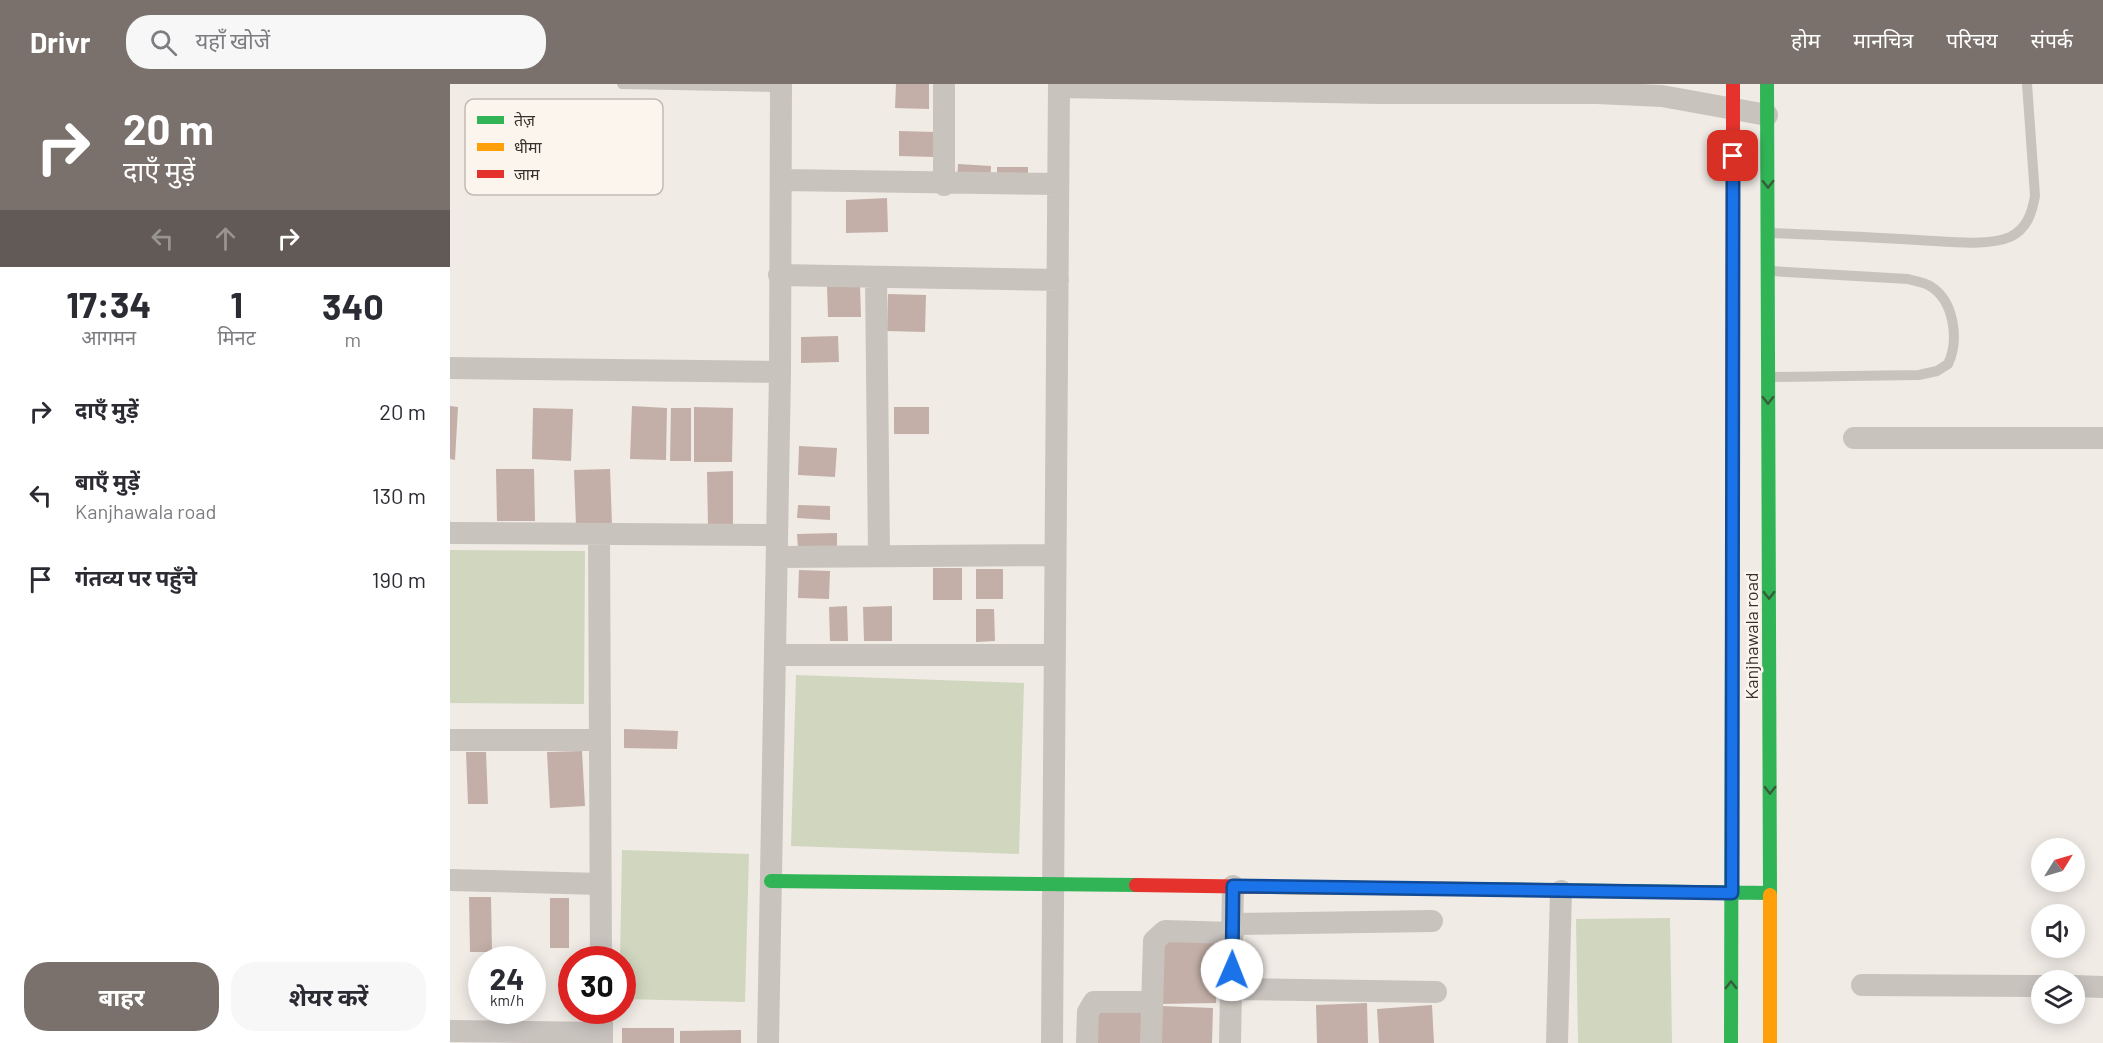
<!DOCTYPE html>
<html lang="hi">
<head>
<meta charset="utf-8">
<style>
	:root { --surface:#fff; --page:#f7f7f7; --text:#2b2b33; --muted:#7c7c81; --accent:#7a716c }
	body { margin:0; font-family:Barlow,"Noto Sans Devanagari",sans-serif; background:var(--page); color:var(--text); height:100vh; display:flex; flex-direction:column; font-size:22px; white-space:nowrap }
	* { box-sizing:border-box; margin:0 }
	p { font-size:20px; color:var(--muted) }
	.icon { flex:none; width:33px; height:33px; fill:none; stroke:currentColor; stroke-width:2; stroke-linecap:round; stroke-linejoin:round }
	.map { position:relative; flex:1; overflow:hidden }
	.side { display:flex; flex-direction:column; background:var(--surface); width:450px }
	.side>* { flex:none }
	.hud { background:#7a716c; color:#fff; overflow:hidden }
	.needle { width:39px; rotate:53deg }
	.buttons { position:absolute; left:1581px; top:754px; display:grid; gap:12px }
	.buttons a { display:grid; place-items:center; width:54px; height:54px; border-radius:50%; background:var(--surface); box-shadow:0 3px 15px #0003; font-size:30px }
	.speed { position:absolute; left:18px; top:862px; display:flex; gap:12px; font-size:30px; font-weight:700; text-align:center }
	.speed>* { display:grid; place-content:center; width:78px; height:78px; border-radius:50%; background:var(--surface); box-shadow:0 3px 15px #0003; line-height:1 }
	.speed small { font-size:15px; font-weight:400 }
	.speed .limit { border:9px solid #d22; background:#fff; color:#111 }
	.pin { position:absolute; display:grid; place-items:center; width:51px; height:51px; color:#fff; margin:-26px; border-radius:12px; box-shadow:0 3px 9px #0006 }
	.me { position:absolute; width:66px; margin:-33px; rotate:1deg; stroke-linejoin:round; filter:drop-shadow(0 0 4px #0008) }
	.turn { display:flex; align-items:center; gap:21px; height:126px; padding:0 24px; font-size:27px }
	.turn .icon { width:78px; height:78px; stroke-width:2.5 }
	.turn b { display:block; font-size:42px; line-height:51px }
	.lanes { display:flex; align-items:center; height:57px; padding:0 24px; background:#0003; justify-content:center; gap:30px; direction:ltr }
	.lanes .off { opacity:.35 }
	.eta { display:flex; justify-content:space-evenly; align-items:center; height:102px; text-align:center }
	.eta b { font-size:36px; font-weight:700; line-height:42px }
	.action { display:flex; gap:12px; margin-top:auto; padding:12px 24px }
	.action a { flex:1; height:69px; border-radius:24px; background:var(--accent); color:#fff; font-size:24px; font-weight:700; line-height:69px; text-align:center }
	.action a+a { background:var(--page); color:var(--text) }
	ul { padding:0; list-style:none }
	li { display:flex; align-items:center; gap:18px; height:84px; padding:0 24px }
	li div { flex:1 }
	li b { display:block; font-size:22px }
	li em { font-style:normal }
	header { display:flex; align-items:center; gap:36px; box-sizing:border-box; height:84px; padding:0 30px; background:var(--accent); color:#fff }
	header strong { font-size:28px }
	nav { display:flex; gap:33px; margin-inline-start:auto; font-size:21px }
	.search { width:420px; height:54px; background:var(--page); display:flex; align-items:center; gap:15px; box-sizing:border-box; padding:0 21px; border-radius:24px; color:var(--muted); font-size:22px }
	main { display:flex; flex:1; min-height:0 }
	.map>svg:first-child { display:block }
</style>
</head>
<body>
<header>
<strong>Drivr</strong>
<div class="search"><svg class="icon" aria-label="search" viewBox="0 0 24 24"><circle cx="10" cy="10" r="6"/><path d="M15 15l6 6"/></svg>यहाँ खोजें</div>
<nav><a>होम</a><a>मानचित्र</a><a>परिचय</a><a>संपर्क</a></nav>
</header>
<main>
<section class="side">
<div class="hud">
<div class="turn"><svg class="icon" aria-label="right" viewBox="0 0 24 24"><path d="M7 20v-9h11M14 6l5 5-5 5"/></svg><div><b>20 m</b>दाएँ मुड़ें</div></div>
<div class="lanes"><svg class="icon off" aria-label="left" viewBox="0 0 24 24"><path d="M17 20v-9H6M10 6l-5 5 5 5"/></svg><svg class="icon off" aria-label="ahead" viewBox="0 0 24 24"><path d="M12 20V5M6 11l6-6 6 6"/></svg><svg class="icon" aria-label="right" viewBox="0 0 24 24"><path d="M7 20v-9h11M14 6l5 5-5 5"/></svg></div>
</div>
<div class="eta">
<div><b>17:34</b><p>आगमन</p></div>
<div><b>1</b><p>मिनट</p></div>
<div><b>340</b><p>m</p></div>
</div>
<ul>
<li><svg class="icon" aria-label="right" viewBox="0 0 24 24"><path d="M7 20v-9h11M14 6l5 5-5 5"/></svg><div><b>दाएँ मुड़ें</b></div><em>20 m</em></li>
<li><svg class="icon" aria-label="left" viewBox="0 0 24 24"><path d="M17 20v-9H6M10 6l-5 5 5 5"/></svg><div><b>बाएँ मुड़ें</b><p>Kanjhawala road</p></div><em>130 m</em></li>
<li><svg class="icon" aria-label="arrive" viewBox="0 0 24 24"><path d="M6 21V4h12l-3 4 3 4H6"/></svg><div><b>गंतव्य पर पहुँचे</b></div><em>190 m</em></li>
</ul>
<div class="action"><a>बाहर</a><a>शेयर करें</a></div>
</section>
<div class="map">
<svg width="1653" height="959" viewBox="0 0 1653 959">
	<rect width="100%" height="100%" fill="#f0ebe5"/>
	<!-- green -->
	<path fill="#d1d6bf" d="M0,466L135,467L134,620L0,619Z
		M346,591L574,599L569,770L341,762Z
		M172,766L299,770L295,918L173,915L172,876H170Z
		M1220,834L1222,959H1128L1126,835Z"/>
	<!-- building -->
	<path fill="#c3afa7" d="M446,0H479V25L445,24Z
		M449,47L485,48L484,73L449,72Z
		M508,80L541,82L540,99L507,98Z
		M547,83H578V98L547,97Z
		M437,114L438,148L396,149V116Z
		M410,201L411,233H378L377,202Z
		M438,210L476,211L475,248L437,247Z
		M388,252L389,278L351,279V253Z
		M0,322L8,323L5,376L0,375Z
		M182,322L217,324L216,376L180,375Z
		M244,323L283,324L282,378H244Z
		M444,323H479V350H444Z
		M83,324L123,325L121,377L82,375Z
		M221,324H241V377H220Z
		M349,362L387,364L385,393L348,391Z
		M46,385H84L85,437H47Z
		M160,385L162,441H126L124,386Z
		M283,387V442H258L257,388Z
		M348,421L380,422V436L347,434Z
		M387,449V464L348,465L347,450Z
		M483,484H512V516H483Z
		M526,485H553V515H526Z
		M349,486L380,487L379,515L348,514Z
		M397,522L398,557H380L379,523Z
		M442,522V557H414L413,523Z
		M526,525H544L545,557L526,558Z
		M174,645L228,647L227,665L174,664Z
		M132,667L135,722L100,724L97,668Z
		M16,668H36L38,720H18Z
		M19,813H41L42,868H20Z
		M100,814H119V864H100Z
		M765,854L766,919L710,920L709,855Z
		M917,919L918,959H867L866,921Z
		M982,921L984,959H929L927,925Z
		M711,922L763,924L762,959H709Z
		M694,924V959H647L646,925Z
		M172,944H224V959H172Z
		M291,946V959H230V947Z"/>
	<g fill="none" stroke-linecap="round" stroke-linejoin="round">
		<!-- lane -->
		<path stroke="#c9c3be" stroke-width="10" d="M172,0L331,3
			M1321,149C1370,151 1419,153 1468,156C1493,157 1537,163 1560,153C1577,145 1582,129 1585,112L1577,0
			M1319,293L1469,291L1487,287L1498,280C1509,257 1505,217 1480,202C1474,198 1465,197 1458,195L1321,187"/>
		<!-- street -->
		<path stroke="#c9c3be" stroke-width="22" d="M494,0V101
			M609,3L929,9H1147L1212,12L1317,31
			M331,96L608,100
			M329,191L608,196
			M426,193L429,472
			M0,284L330,288
			M1404,354H1653
			M0,449L327,451
			M149,451L151,876
			M328,473L605,471
			M326,571H604
			M0,656H150
			M0,796L150,800
			M783,840L982,837
			M1412,901L1592,902
			M1624,902L1653,903
			M781,905L986,908
			M152,927V959
			M0,947L152,949
			M318,959L330,288L331,0
			M602,959L609,0
			M637,959L638,928L644,918H702
			M701,959L704,857L715,847L783,849
			M780,959L783,802
			M1107,959L1111,807"/>
		<!-- fast -->
		<path stroke="#30b455" stroke-width="14" d="M1317,0L1320,811
			M321,797L686,801
			M1023,805L1320,809
			M1281,959L1282,550"/>
		<!-- slow -->
		<path stroke="#ff9f0a" stroke-width="14" d="M1282,550L1283,136
			M824,803L1023,805
			M1320,811V959"/>
		<!-- jam -->
		<path stroke="#e5322d" stroke-width="14" d="M1283,136V0
			M686,801L824,803"/>
	</g>
	<!-- one-way arrows -->
	<defs><path id="oneway-chevron" d="M-2-3.5L2.5 0L-2 3.5" fill="none" stroke-width="1.6" stroke-linecap="round" stroke-linejoin="round" transform="scale(1.5)"/></defs>
	<g stroke="#375e3a">
		<use href="#oneway-chevron" transform="translate(1318 100) rotate(90)"/>
		<use href="#oneway-chevron" transform="translate(1318 316) rotate(90)"/>
		<use href="#oneway-chevron" transform="translate(1319 511) rotate(90)"/>
		<use href="#oneway-chevron" transform="translate(1320 706) rotate(90)"/>
		<use href="#oneway-chevron" transform="translate(1281 901) rotate(-90)"/>
	</g>
	<g fill="none" stroke-linecap="round" stroke-linejoin="round">
		<!-- route casing -->
		<g stroke="#114b97" stroke-width="15">
			<path id="route" d="M782,886L783,802L1282,809L1283,72"/>
		</g>
		<!-- route -->
		<use href="#route" stroke="#1a73e8" stroke-width="10"/>
	</g>
	<g text-anchor="middle" dominant-baseline="central" stroke-width="5" stroke-linejoin="round" paint-order="stroke">
		<!-- street labels -->
		<g font-size="18" fill="#3b302b" stroke="#fbf5ee">
			<text transform="translate(1301 552) rotate(-90)">Kanjhawala road</text>
		</g>
	</g>
	<!-- legend -->
	<rect x="15" y="15" width="198" height="96" rx="9" fill="#fbf5ee" stroke="#c1bab4" stroke-width="1.5"/>
	<rect x="27" y="32" width="27" height="8" fill="#30b455"/>
	<rect x="27" y="59" width="27" height="8" fill="#ff9f0a"/>
	<rect x="27" y="86" width="27" height="8" fill="#e5322d"/>
	<g font-size="16" fill="#3b302b">
		<text x="64" y="42">तेज़</text>
		<text x="64" y="69">धीमा</text>
		<text x="64" y="96">जाम</text>
	</g>
</svg>
<div class="buttons">
<a><svg class="needle" viewBox="-14 -14 28 28"><path d="M0-13l5 13h-10z" fill="#e53935"/><path d="M0 13l5-13h-10z" fill="#7c7c81"/></svg></a>
<a><svg class="icon" aria-label="sound" viewBox="0 0 24 24"><path d="M4 9h4l5-4v14l-5-4H4zM17 9q2 3 0 6"/></svg></a>
<a><svg class="icon" aria-label="layers" viewBox="0 0 24 24"><path d="M12 4l9 5-9 5-9-5zM3 14l9 5 9-5"/></svg></a>
</div>
<div class="speed"><div>24<small>km/h</small></div><div class="limit">30</div></div>
<div class="pin" style="left:1283px;top:72px;background:#d93025"><svg class="icon" aria-label="arrive" viewBox="0 0 24 24"><path d="M6 21V4h12l-3 4 3 4H6"/></svg></div>
<svg class="me" style="left:782px;top:886px" viewBox="-20 -20 40 40"><circle r="19" fill="#fff"/><path d="M0-13L10 11 0 6-10 11z" fill="#1a73e8"/></svg>
</div>
</main>
</body>
</html>
